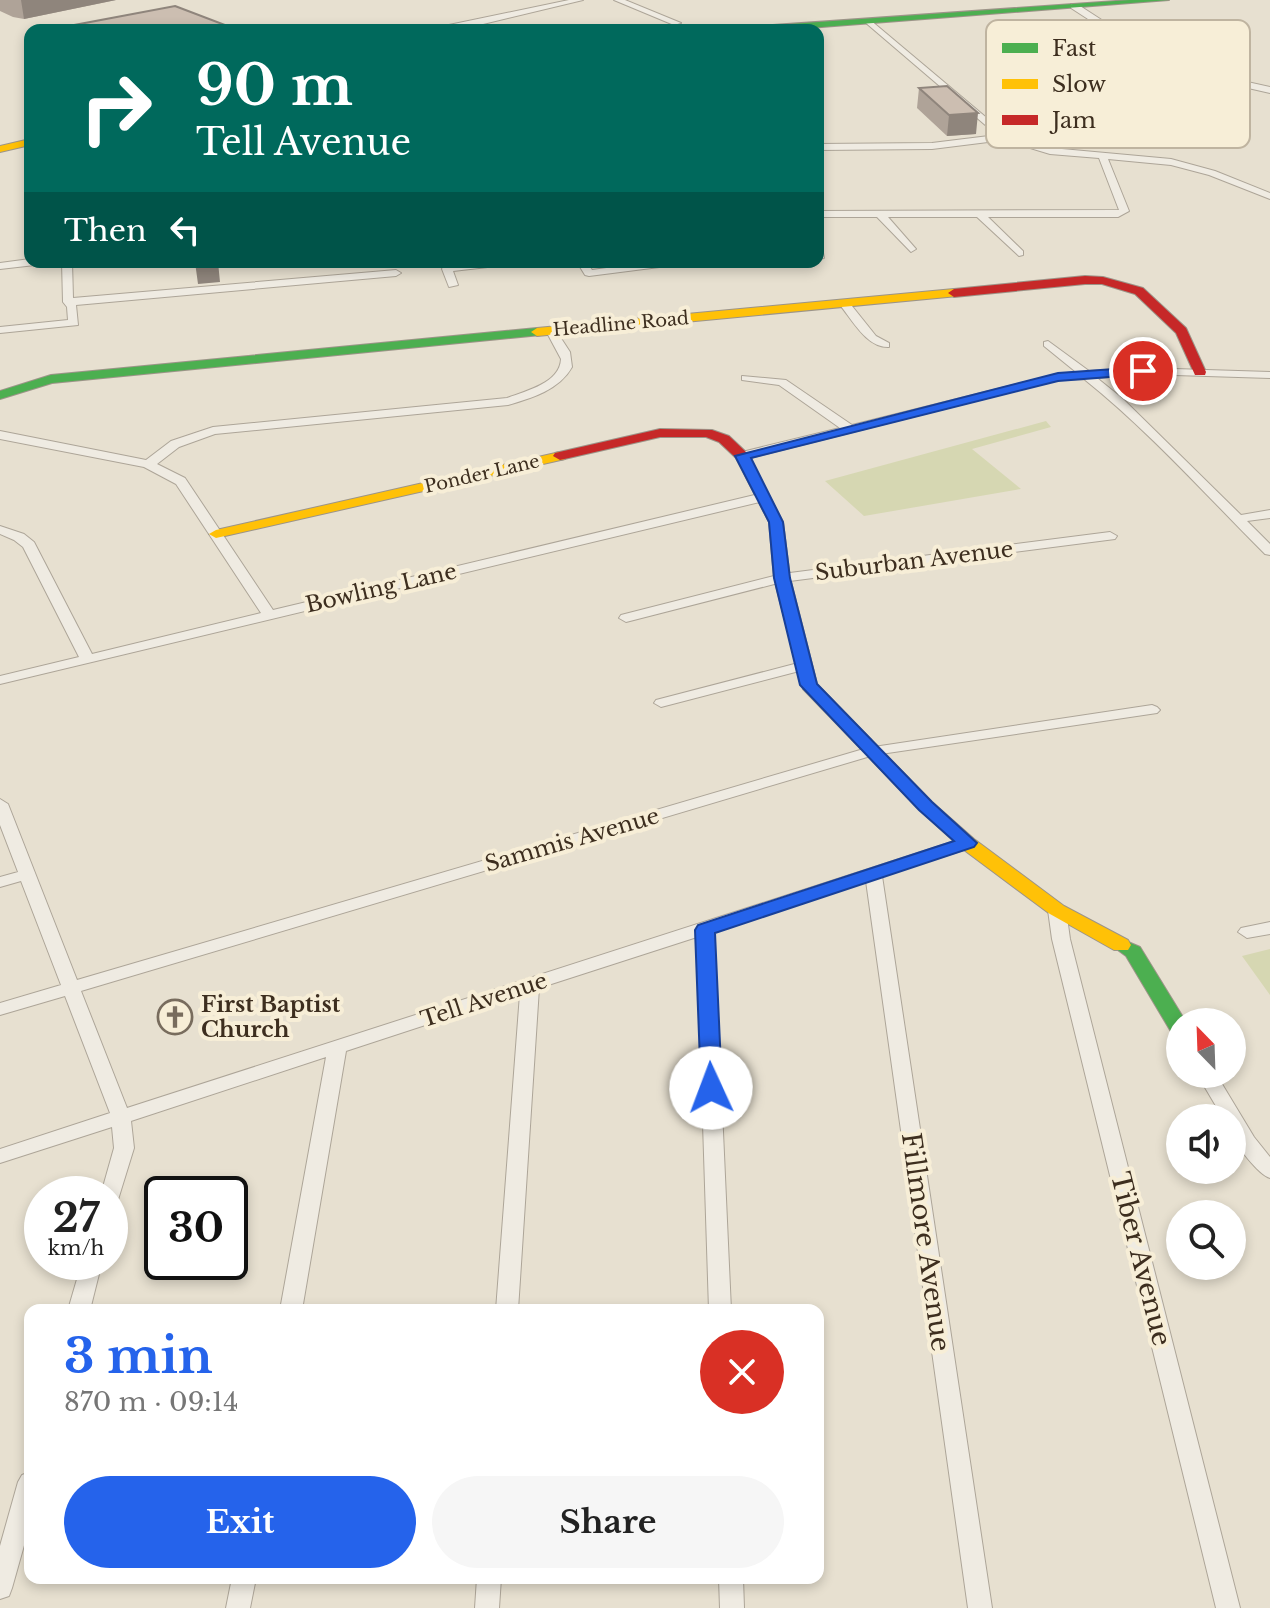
<!DOCTYPE html>
<html lang="en">
<head>
<meta charset="utf-8">
<style>
	:root { --surface:#fff; --page:#f6f6f6; --text:#222; --muted:#767676; --accent:#2563eb }
	body { margin:0; font-family:"Libre Baskerville",serif; background:var(--page); color:var(--text); height:100vh; display:flex; flex-direction:column; font-size:30px; white-space:nowrap }
	* { box-sizing:border-box; margin:0 }
	p { font-size:26px; color:var(--muted) }
	.icon { flex:none; width:44px; height:44px; fill:none; stroke:currentColor; stroke-width:2; stroke-linecap:round; stroke-linejoin:round }
	.map { position:relative; flex:1; overflow:hidden }
	.details { position:absolute; left:24px; top:1304px; width:800px; height:280px; display:flex; flex-direction:column; background:var(--surface); border-radius:16px; box-shadow:0 4px 12px #0003 }
	.details>* { flex:none }
	.guide { position:absolute; left:24px; top:24px; width:800px; height:244px; border-radius:16px; box-shadow:0 4px 12px #0003; background:#00695c; color:#fff; overflow:hidden }
	.needle { width:52px; rotate:337deg }
	.tools { position:absolute; left:1166px; top:1008px; display:grid; gap:16px }
	.tools a { display:grid; place-items:center; width:80px; height:80px; border-radius:50%; background:var(--surface); box-shadow:0 4px 12px #0003; font-size:40px }
	.speed { position:absolute; left:24px; top:1176px; display:flex; gap:16px; font-size:40px; font-weight:700; text-align:center }
	.speed>* { display:grid; place-content:center; width:104px; height:104px; border-radius:50%; background:var(--surface); box-shadow:0 4px 12px #0003; line-height:1 }
	.speed small { font-size:20px; font-weight:400 }
	.speed .limit { border:4px solid #111; border-radius:12px; background:#fff; color:#111 }
	.pin { position:absolute; display:grid; place-items:center; width:68px; height:68px; color:#fff; margin:-34px; border:4px solid #fff; border-radius:50%; box-shadow:0 2px 8px #0007 }
	.me { position:absolute; width:88px; margin:-44px; rotate:358deg; stroke-linejoin:round; filter:drop-shadow(0 0 6px #0008) }
	.turn { display:flex; align-items:center; gap:28px; height:168px; padding:0 40px; font-size:36px }
	.turn .icon { width:104px; height:104px; stroke-width:2.5 }
	.turn b { display:block; font-size:56px; line-height:68px }
	.then { display:flex; align-items:center; height:76px; padding:0 40px; background:#0003; gap:16px; font-size:30px }
	.round { display:grid; place-items:center; flex:none; width:84px; height:84px; border-radius:42px; background:var(--page) }
	.head { display:flex; align-items:center; justify-content:space-between; height:136px; padding:0 40px }
	h1 { font-size:48px; font-weight:700; line-height:60px; color:var(--accent) }
	.cta { display:flex; gap:16px; margin-top:auto; padding:16px 40px }
	.cta a { flex:1; height:92px; border-radius:48px; background:var(--accent); color:#fff; font-size:32px; font-weight:700; line-height:92px; text-align:center }
	.cta a+a { background:var(--page); color:var(--text) }
	.map>svg:first-child { display:block }
</style>
</head>
<body>
<div class="map">
<svg width="1270" height="1608" viewBox="0 0 1270 1608">
	<rect width="100%" height="100%" fill="#e7e0d0"/>
	<!-- green -->
	<path fill="#d6d7b2" d="M1046,421L1051,427L972,449L1021,489L864,516L825,481Z
		M1270,949V995L1242,956Z"/>
	<g fill="none" stroke-linecap="round" stroke-linejoin="round">
		<!-- street casing -->
		<g stroke="#ada598" stroke-width="2">
			<path id="street" d="M569,0H583L479,25L425,30Z
				M614,0H625L681,23L674,25Z
				M1071,4H1077L1171,65L1270,87V93L1165,69L1071,8Z
				M869,19L1007,135L1051,148L1171,159L1215,171L1270,193V199L1209,175L1171,165L1108,159L1129,211L1118,217H988L1023,251V255L1019,256L977,217H888L916,249L911,252L877,217H818V211L1119,210L1099,158L1050,154L1004,140L932,149L818,150V144L932,143L997,135L866,23Z
				M818,250L823,253L824,258L818,259Z
				M30,259V262H40L35,265L0,269V263Z
				M62,262H72L73,298L396,270L401,273L396,276L76,305L78,325L0,333V327L68,320L67,307L63,302Z
				M479,262H510L505,265L453,271L458,285L449,287L442,269L443,267Z
				M577,262H587L592,270L650,262H718L713,265H675L589,276L585,275Z
				M840,301H848L876,336L889,343V347C867,348 853,321 840,305Z
				M551,328L555,329L570,352L572,367C559,390 532,398 508,405L215,434L179,447L157,464L185,478L273,610L763,493L769,497L768,500L0,684V676L79,657L23,547L14,540L0,534V526L24,534L34,542L92,654L261,613L176,484L144,467L0,439V431L146,460L171,441L213,427L507,398C526,391 560,383 561,359L546,331Z
				M1048,341L1089,371L1143,368L1270,372V378L1143,374L1097,378L1123,399L1241,515L1270,510V518L1247,521L1270,544V555L1265,554C1206,495 1149,431 1084,379L1058,380L742,460L736,456L738,453L840,428L779,385L742,380V376L786,380L852,425L1058,374L1076,372L1044,346V342Z
				M1110,532L1117,536L1115,539L782,582L626,622L619,618L621,615L782,574Z
				M802,662L807,663L809,666L807,669L661,707L654,703L656,700Z
				M1152,705L1157,707L1160,710L1157,713L874,755L81,991L127,1108L961,839H973L975,843L973,847L882,876L992,1608H968L866,881L714,931L731,1310H709L697,937L539,988L518,1310H496L520,994L346,1051L302,1310H280L326,1057L131,1121L134,1148L117,1203L110,1206V1194H101L114,1148L112,1127L0,1163V1149L110,1113L65,996L0,1015V1003L61,985L21,881L0,887V877L18,872L0,825V799L8,804L77,980L867,748Z
				M1057,904L1066,910L1070,939L1240,1608H1216L1052,939L1048,910Z
				M1270,922V934L1247,938L1238,932L1241,928Z
				M1197,1074H1216L1254,1137L1270,1157V1178C1259,1175 1234,1144 1232,1132C1231,1127 1232,1123 1232,1118H1223Z
				M82,1262H102L90,1310H68Z
				M30,1472V1524L12,1588L9,1596L0,1599V1546L18,1482L22,1475Z
				M232,1578H256L250,1608H226Z
				M477,1578H501L499,1608H475Z
				M719,1578H743L744,1608H720Z"/>
		</g>
		<!-- fast casing -->
		<g stroke="#9c9488" stroke-width="2">
			<path id="fast" d="M1130,0H1169L783,30H742L746,27Z
				M537,328L543,332L541,335L52,383L0,399V391L51,375Z
				M1121,939L1140,947L1186,1022H1180V1037L1173,1035L1126,956L1111,945Z"/>
		</g>
		<!-- slow casing -->
		<g stroke="#9c9488" stroke-width="2">
			<path id="slow" d="M30,139V145L0,152V146Z
				M954,289L958,290V296L537,336L531,332L537,328Z
				M560,452L565,453V459L216,538L209,534L216,530Z
				M792,612L800,617L817,684L932,802L974,839L1064,906L1128,940L1131,945L1128,950H1114L1050,914L960,847L920,810L803,689L784,617Z"/>
		</g>
		<!-- jam casing -->
		<g stroke="#9c9488" stroke-width="2">
			<path id="jam" d="M1085,276L1103,277L1143,288L1186,328L1206,372L1205,375H1195L1176,333L1135,294L1102,284H1085L954,297L948,293L954,289Z
				M660,429L712,430L729,436L747,453L783,522L790,578L800,617L798,620L792,622L784,617L774,578L769,522L736,458L719,442L706,437H660L560,460L553,456L555,453Z"/>
		</g>
		<!-- street -->
		<use href="#street" fill="#efebe2" fill-rule="evenodd"/>
		<!-- fast -->
		<use href="#fast" fill="#4caf50" fill-rule="evenodd"/>
		<!-- slow -->
		<use href="#slow" fill="#ffc107" fill-rule="evenodd"/>
		<!-- jam -->
		<use href="#jam" fill="#c62828" fill-rule="evenodd"/>
	</g>
	<!-- wall -->
	<path fill="#afa398" d="M0,0H116L24,19L13,17L0,11Z
		M919,88L976,134L947,136L917,108Z"/>
	<!-- shaded-wall -->
	<path fill="#8f857c" d="M21,0H116L24,19Z
		M225,25V30H203Z
		M978,113L976,134L947,136L949,115Z
		M195,262H218L220,282L198,284Z"/>
	<!-- building -->
	<path fill="#ccbeb1" stroke="#8f857c" stroke-width="2" d="M175,6L225,25L203,30H77L69,26Z
		M947,86L978,113L949,115L919,88Z"/>
	<!-- route -->
	<path fill="#2563eb" stroke="#184099" stroke-width="2" d="M1143,367L1148,368V374L1058,381L751,458L783,522L790,578L817,684L932,802L977,843L974,847L715,933L722,1088L719,1094H704L701,1088L695,930L698,925L954,841L919,810L800,685L774,578L769,522L735,456L1058,373Z"/>
	<!-- icons -->
	<defs>
		<g id="church-ring" transform="scale(1.8)"><circle r="9.5" fill="#f7eed7" stroke="#786c5d" stroke-width="1.5"/><path d="M-1.2-6h2.4v3.5h3.3v2.4h-3.3V6h-2.4V-.1h-3.3v-2.4h3.3Z" fill="#786c5d"/></g>
	</defs>
	<g fill-rule="evenodd">
		<use href="#church-ring" x="175" y="1017"/>
	</g>
	<g text-anchor="middle" dominant-baseline="central" stroke-width="8" stroke-linejoin="round" paint-order="stroke">
		<!-- far-street labels -->
		<g font-size="18" fill="#3d2e1f" stroke="#f7eed7">
			<text transform="translate(621 324) rotate(-5)">Headline Road</text>
			<text transform="translate(482 474) rotate(-13)">Ponder Lane</text>
		</g>
		<!-- street labels -->
		<g font-size="22" fill="#3d2e1f" stroke="#f7eed7">
			<text transform="translate(914 561) rotate(-7)">Suburban Avenue</text>
			<text transform="translate(381 588) rotate(-13)">Bowling Lane</text>
			<text transform="translate(572 840) rotate(-16)">Sammis Avenue</text>
			<text transform="translate(484 1000) rotate(-18)">Tell Avenue</text>
		</g>
		<!-- poi labels -->
		<g font-size="22" font-weight="bold" fill="#3d2e1f" stroke="#f7eed7" text-anchor="start">
			<text x="201" y="1004">First Baptist<tspan x="201" dy="25">Church</tspan></text>
		</g>
		<!-- near-street labels -->
		<g font-size="26" fill="#3d2e1f" stroke="#f7eed7">
			<text transform="translate(926 1242) rotate(82)">Fillmore Avenue</text>
			<text transform="translate(1141 1259) rotate(76)">Tiber Avenue</text>
		</g>
	</g>
	<!-- legend -->
	<rect x="986" y="20" width="264" height="128" rx="12" fill="#f7eed7" stroke="#bfb4a0" stroke-width="2"/>
	<rect x="1002" y="43" width="36" height="10" fill="#4caf50"/>
	<rect x="1002" y="79" width="36" height="10" fill="#ffc107"/>
	<rect x="1002" y="115" width="36" height="10" fill="#c62828"/>
	<g font-size="22" fill="#3d2e1f">
		<text x="1052" y="56">Fast</text>
		<text x="1052" y="92">Slow</text>
		<text x="1052" y="128">Jam</text>
	</g>
</svg>
<div class="tools">
<a><svg class="needle" viewBox="-14 -14 28 28"><path d="M0-13l5 13h-10z" fill="#e53935"/><path d="M0 13l5-13h-10z" fill="#767676"/></svg></a>
<a><svg class="icon" aria-label="sound" viewBox="0 0 24 24"><path d="M4 9h4l5-4v14l-5-4H4zM17 9q2 3 0 6"/></svg></a>
<a><svg class="icon" aria-label="search" viewBox="0 0 24 24"><circle cx="10" cy="10" r="6"/><path d="M15 15l6 6"/></svg></a>
</div>
<div class="speed"><div>27<small>km/h</small></div><div class="limit">30</div></div>
<div class="pin" style="left:1143px;top:371px;background:#d93025"><svg class="icon" aria-label="arrive" viewBox="0 0 24 24"><path d="M6 21V4h12l-3 4 3 4H6"/></svg></div>
<svg class="me" style="left:711px;top:1088px" viewBox="-20 -20 40 40"><circle r="19" fill="#fff"/><path d="M0-13L10 11 0 6-10 11z" fill="#2563eb"/></svg>
<div class="guide">
<div class="turn"><svg class="icon" aria-label="right" viewBox="0 0 24 24"><path d="M7 20v-9h11M14 6l5 5-5 5"/></svg><div><b>90 m</b>Tell Avenue</div></div>
<div class="then">Then<svg class="icon" aria-label="left" viewBox="0 0 24 24"><path d="M17 20v-9H6M10 6l-5 5 5 5"/></svg></div>
</div>
<section class="details">
<div class="head"><div><h1>3 min</h1><p>870 m · 09:14</p></div><a class="round" style="background:#d93025;color:#fff"><svg class="icon" aria-label="close" viewBox="0 0 24 24"><path d="M6 6l12 12M18 6L6 18"/></svg></a></div>
<div class="cta"><a>Exit</a><a>Share</a></div>
</section>
</div>
</body>
</html>
